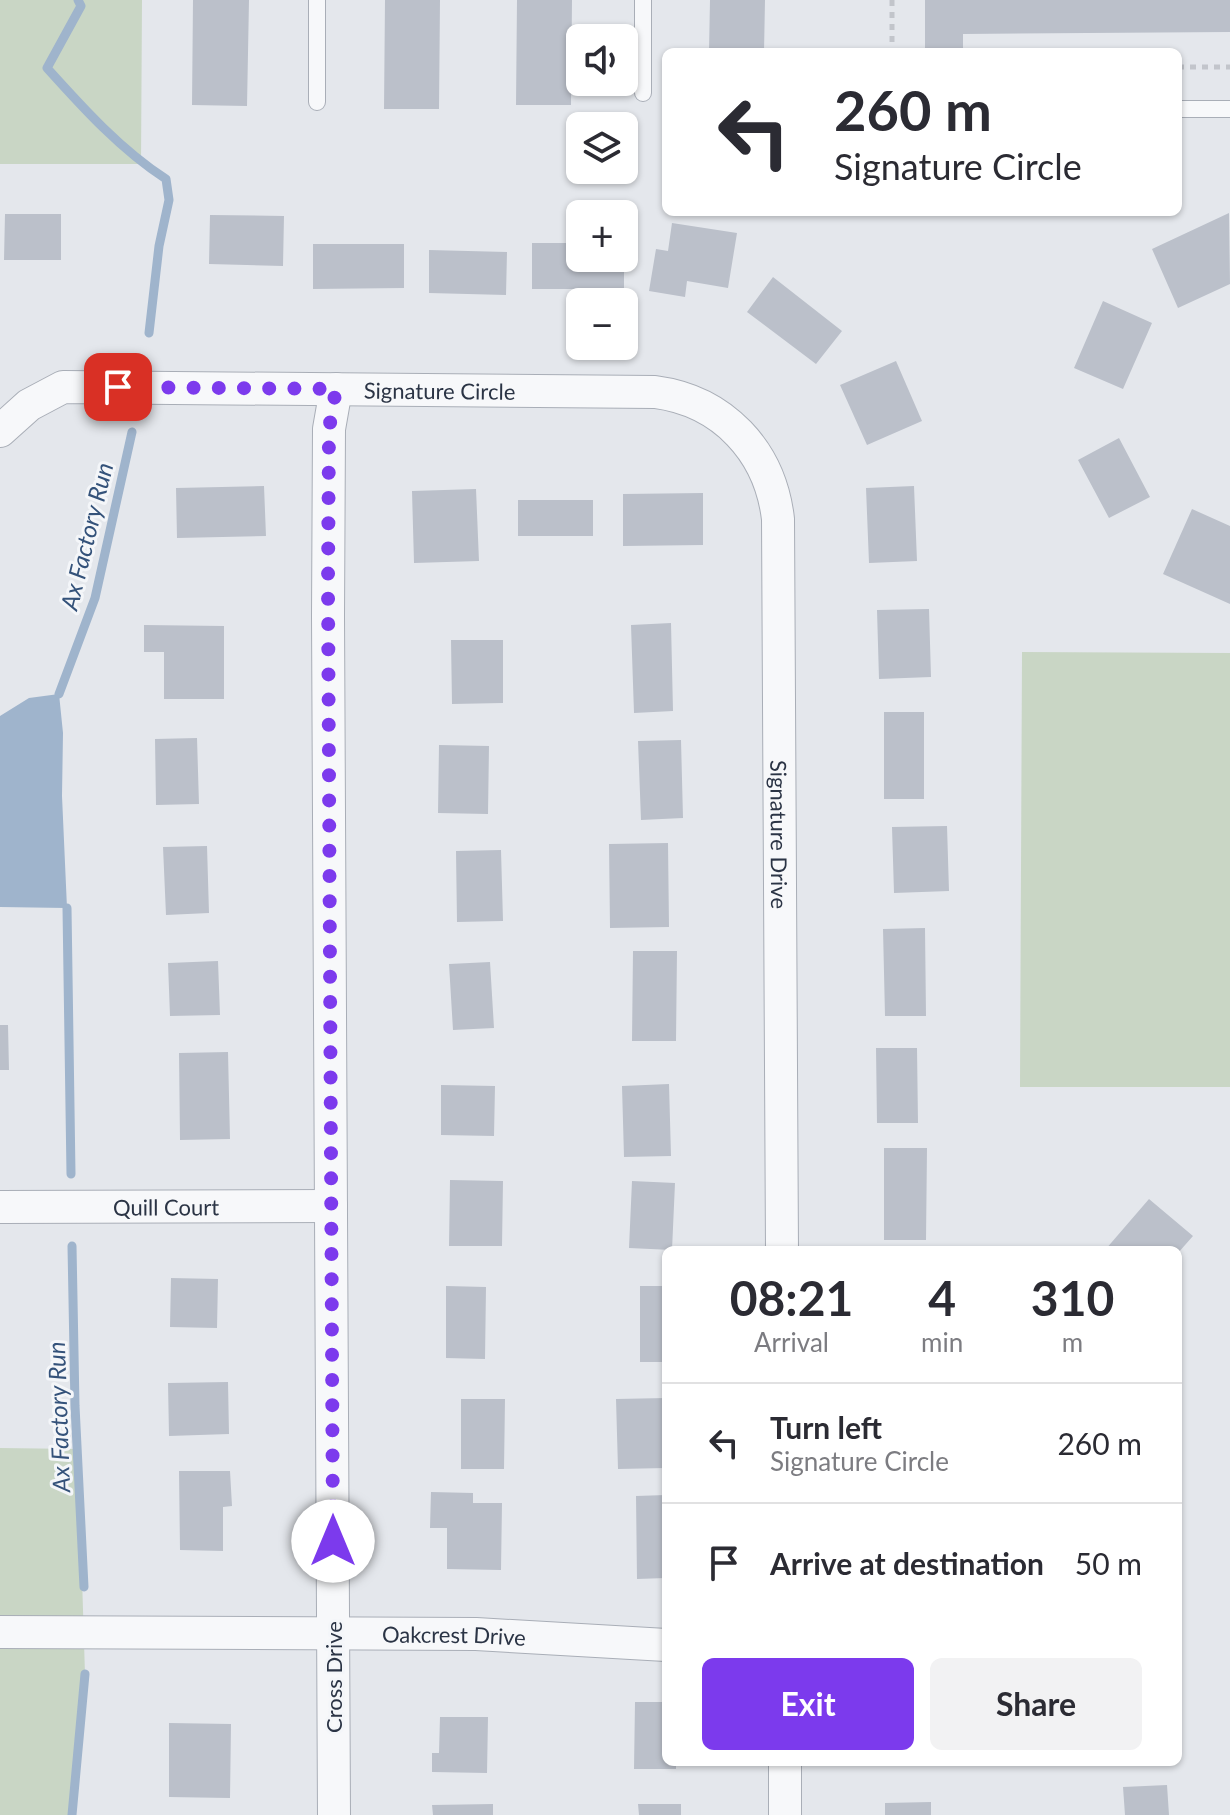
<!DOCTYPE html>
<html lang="en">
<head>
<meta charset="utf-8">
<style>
	:root { --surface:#fff; --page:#f2f2f3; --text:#2b2b33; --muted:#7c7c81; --line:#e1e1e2; --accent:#7c3aed }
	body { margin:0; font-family:Lato,sans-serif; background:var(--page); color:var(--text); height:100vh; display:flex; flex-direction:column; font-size:30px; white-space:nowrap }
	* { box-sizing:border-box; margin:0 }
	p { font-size:26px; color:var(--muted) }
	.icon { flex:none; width:44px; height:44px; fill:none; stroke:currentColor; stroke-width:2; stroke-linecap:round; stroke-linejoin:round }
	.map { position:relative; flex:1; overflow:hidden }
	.side { position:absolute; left:662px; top:1246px; width:520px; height:520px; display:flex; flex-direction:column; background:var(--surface); border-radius:12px; box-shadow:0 2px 6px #0004 }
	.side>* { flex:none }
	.guide { position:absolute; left:662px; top:48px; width:520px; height:168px; border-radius:12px; box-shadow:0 2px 6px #0004; background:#fff; color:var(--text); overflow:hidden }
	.tools { position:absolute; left:566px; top:24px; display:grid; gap:16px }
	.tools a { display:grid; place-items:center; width:72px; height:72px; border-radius:12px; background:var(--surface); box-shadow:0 2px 6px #0004; font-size:40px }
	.pin { position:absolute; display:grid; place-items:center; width:68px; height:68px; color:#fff; margin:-34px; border-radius:16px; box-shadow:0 4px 12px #0006 }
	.me { position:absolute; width:88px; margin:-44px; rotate:0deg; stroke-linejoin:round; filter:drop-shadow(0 0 6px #0008) }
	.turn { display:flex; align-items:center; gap:28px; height:168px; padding:0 40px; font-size:36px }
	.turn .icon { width:104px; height:104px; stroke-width:2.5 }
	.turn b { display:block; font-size:56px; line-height:68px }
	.eta { display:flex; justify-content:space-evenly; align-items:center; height:136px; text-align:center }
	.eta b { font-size:48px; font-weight:700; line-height:56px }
	.primary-button { display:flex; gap:16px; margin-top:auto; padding:16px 40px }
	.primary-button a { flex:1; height:92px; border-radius:12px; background:var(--accent); color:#fff; font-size:32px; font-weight:700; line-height:92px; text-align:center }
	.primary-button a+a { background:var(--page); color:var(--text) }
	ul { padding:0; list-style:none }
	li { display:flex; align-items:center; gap:24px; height:120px; padding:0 40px; border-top:2px solid var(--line) }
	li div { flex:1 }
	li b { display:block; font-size:30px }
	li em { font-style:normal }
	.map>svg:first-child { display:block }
</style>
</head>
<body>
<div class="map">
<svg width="1230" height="1815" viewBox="0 0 1230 1815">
	<rect width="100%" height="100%" fill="#e4e7ec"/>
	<!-- green -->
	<path fill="#c9d6c5" d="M0,0H142L141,164H0Z
		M1022,652L1230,653V1087H1020Z
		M0,1448L78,1449L85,1674L72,1815H0Z"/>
	<!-- water -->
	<path fill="#9fb4cc" d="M59,694L63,733L62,796L67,908L0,907V716L29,698Z"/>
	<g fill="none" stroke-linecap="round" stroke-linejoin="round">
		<!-- stream -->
		<path stroke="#9fb4cc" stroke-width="9" d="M78,0L81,6L47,68C83,108 121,150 166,179L169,200L159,246L149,333
			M59,694L95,598L132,432
			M67,908L71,1174
			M72,1246L75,1406L84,1587
			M72,1815L85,1674"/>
	</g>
	<!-- building -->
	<path fill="#bbc0ca" d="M193,0H249L247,106L192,105Z
		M385,0H440L439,109H384Z
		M517,0H572L571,105H516Z
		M710,0H765L764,52H709Z
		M925,0H1230V32L963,34V49H925Z
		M1229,213L1230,284L1178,308L1152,249Z
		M5,214H61V260H4Z
		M210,215L284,216L283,266L209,264Z
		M672,223L737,233L728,288L687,281L685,297L649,291L656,249L668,251Z
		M532,243H580V258H624V289H532Z
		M313,244H404V288L313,289Z
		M429,250L507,252L506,295L429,293Z
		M773,277L842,331L816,364L747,312Z
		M1103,301L1152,323L1123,389L1074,368Z
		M896,361L922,421L867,445L840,385Z
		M1119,438L1150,497L1109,518L1078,460Z
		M264,486L266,536L177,538L176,488Z
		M914,486L917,561L869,563L866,488Z
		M476,489L479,561L414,563L412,491Z
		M703,493V545L623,546V494Z
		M518,500H593V536H518Z
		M1192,509L1230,526V604L1163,574Z
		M929,609L931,677L879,679L877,610Z
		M671,623L673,711L634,713L631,625Z
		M144,625L224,626V699H164V652H144Z
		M451,640H503V703L452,704Z
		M884,712H924V799H884Z
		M197,738L199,804L156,805L155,739Z
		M681,740L683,818L641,820L638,741Z
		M439,745L489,746L488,814L438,813Z
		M947,826L949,891L894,893L892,827Z
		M668,843L669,927L610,928L609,844Z
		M207,846L209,913L166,915L163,847Z
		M501,850L503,921L457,922L456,851Z
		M925,928L926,1016H885L883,929Z
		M633,951H677L676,1041H632Z
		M218,961L220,1015L170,1016L168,963Z
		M490,962L494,1028L453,1030L449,964Z
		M0,1025H8L9,1070H0Z
		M876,1048H917L918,1123H877Z
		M228,1052L230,1139L180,1140L179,1053Z
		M669,1084L671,1156L624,1157L622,1086Z
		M441,1085L495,1086L494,1136L441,1135Z
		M884,1148H927L926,1240H884Z
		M450,1180L503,1181L502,1246H449Z
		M632,1181L675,1183L672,1250L629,1248Z
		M1149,1199L1193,1236L1178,1253V1250H1105Z
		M171,1278L218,1279L217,1328L170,1327Z
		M446,1286L486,1287L485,1359L446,1358Z
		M640,1286H666V1362H640Z
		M228,1382L229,1434L169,1436L168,1383Z
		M666,1398V1468L618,1469L616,1399Z
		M461,1399H505L504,1469H461Z
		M179,1471H230L232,1506L223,1507V1551L180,1550Z
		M431,1492L473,1493V1503H502L501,1570L447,1569V1528H430Z
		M666,1495V1578L637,1579L636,1496Z
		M635,1702H666V1762H676V1769H634Z
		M440,1717H488L487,1773L432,1772V1753H439Z
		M169,1723L231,1724L230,1798L169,1797Z
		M1167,1785L1169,1815H1125L1123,1787Z
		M931,1802V1815H885V1803Z
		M493,1804V1815H433L432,1805Z
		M638,1804H681V1815H639Z"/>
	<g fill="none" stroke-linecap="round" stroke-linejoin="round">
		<!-- service casing -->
		<g stroke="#a9aeb7" stroke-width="18">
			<path id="service" d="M317,0V102
				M643,0V93
				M1178,109H1230"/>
		</g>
		<!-- minor casing -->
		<g stroke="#a9aeb7" stroke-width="34">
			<g id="minor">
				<path id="s1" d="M0,431L29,405L63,387L655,392C723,401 770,451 778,519L782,1250"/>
				<path id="s2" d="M0,1207L331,1206"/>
				<path id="s3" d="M0,1632L476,1634L666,1645"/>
				<path d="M785,1762V1815"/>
				<path d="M334,1815L328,616L329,429L336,389"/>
			</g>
		</g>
		<!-- path -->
		<path stroke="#c2c5cb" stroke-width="5" stroke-dasharray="6 6" stroke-linecap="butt" d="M892,0V52
			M1178,67H1230"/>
		<!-- service -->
		<use href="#service" stroke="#f7f8fa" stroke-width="16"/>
		<!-- minor -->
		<use href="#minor" stroke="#f7f8fa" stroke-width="32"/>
	</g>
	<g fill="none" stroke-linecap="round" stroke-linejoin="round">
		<!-- route -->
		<path stroke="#7c3aed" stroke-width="14" stroke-dasharray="0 25.2" d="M118,387L336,389L329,429L328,585L333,1541"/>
	</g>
	<g text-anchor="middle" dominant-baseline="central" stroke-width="6" stroke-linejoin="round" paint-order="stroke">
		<!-- street labels -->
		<g font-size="22" fill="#2b3445" stroke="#f4f6f9">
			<text stroke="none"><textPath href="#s1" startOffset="454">Signature Circle</textPath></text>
			<text stroke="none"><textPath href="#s1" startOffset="1176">Signature Drive</textPath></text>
			<text stroke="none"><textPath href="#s2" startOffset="166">Quill Court</textPath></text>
			<text stroke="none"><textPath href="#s3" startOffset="454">Oakcrest Drive</textPath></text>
			<text transform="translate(333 1677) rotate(-90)">Cross Drive</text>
		</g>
		<!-- water labels -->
		<g font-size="24" font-style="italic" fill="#34527a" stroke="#f4f6f9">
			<text transform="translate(86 536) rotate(-76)">Ax Factory Run</text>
			<text transform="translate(58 1417) rotate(-92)">Ax Factory Run</text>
		</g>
	</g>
</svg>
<div class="tools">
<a><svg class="icon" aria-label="sound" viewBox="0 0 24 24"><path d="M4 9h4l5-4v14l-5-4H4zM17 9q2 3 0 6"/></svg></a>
<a><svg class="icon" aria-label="layers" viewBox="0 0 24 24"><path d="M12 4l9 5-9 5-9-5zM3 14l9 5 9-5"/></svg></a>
<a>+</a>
<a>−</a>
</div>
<div class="pin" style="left:118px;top:387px;background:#d93025"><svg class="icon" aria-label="arrive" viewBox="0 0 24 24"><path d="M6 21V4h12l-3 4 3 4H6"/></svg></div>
<svg class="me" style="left:333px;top:1541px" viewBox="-20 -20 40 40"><circle r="19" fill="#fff"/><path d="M0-13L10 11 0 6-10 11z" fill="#7c3aed"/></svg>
<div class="guide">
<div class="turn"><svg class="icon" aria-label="left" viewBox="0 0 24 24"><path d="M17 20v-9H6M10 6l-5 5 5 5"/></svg><div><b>260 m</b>Signature Circle</div></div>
</div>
<section class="side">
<div class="eta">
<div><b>08:21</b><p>Arrival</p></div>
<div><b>4</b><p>min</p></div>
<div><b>310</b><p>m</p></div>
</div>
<ul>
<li><svg class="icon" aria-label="left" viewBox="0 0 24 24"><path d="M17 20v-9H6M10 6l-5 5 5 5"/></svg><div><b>Turn left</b><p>Signature Circle</p></div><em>260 m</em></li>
<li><svg class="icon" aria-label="arrive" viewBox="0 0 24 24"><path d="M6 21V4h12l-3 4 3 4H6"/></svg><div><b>Arrive at destination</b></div><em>50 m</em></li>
</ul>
<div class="primary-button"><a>Exit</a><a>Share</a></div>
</section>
</div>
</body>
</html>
